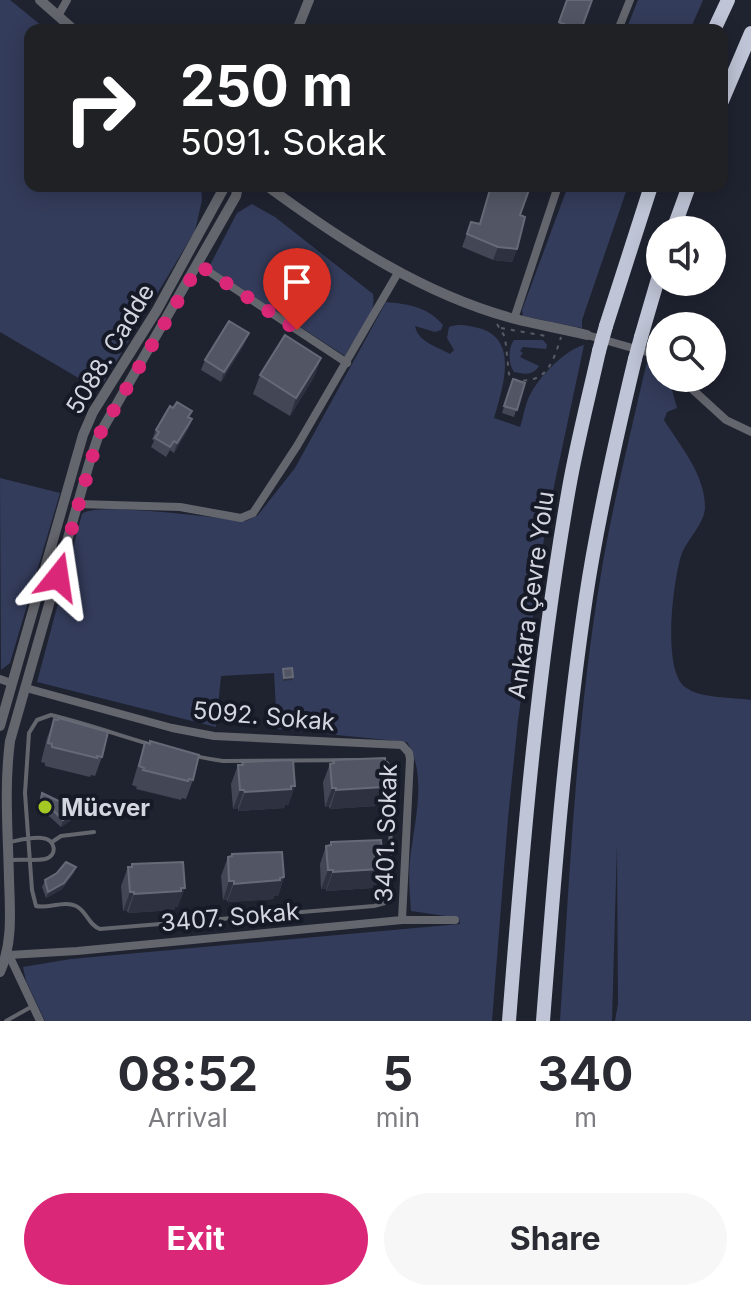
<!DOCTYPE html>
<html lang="en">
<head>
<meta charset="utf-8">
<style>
	:root { --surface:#fff; --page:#f7f7f7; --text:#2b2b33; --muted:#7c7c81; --accent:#db2777 }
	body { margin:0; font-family:Inter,sans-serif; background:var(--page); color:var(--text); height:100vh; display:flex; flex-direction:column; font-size:30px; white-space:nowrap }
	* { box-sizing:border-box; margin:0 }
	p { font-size:26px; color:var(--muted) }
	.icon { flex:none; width:44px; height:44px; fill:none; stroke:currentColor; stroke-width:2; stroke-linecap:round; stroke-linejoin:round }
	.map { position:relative; height:1021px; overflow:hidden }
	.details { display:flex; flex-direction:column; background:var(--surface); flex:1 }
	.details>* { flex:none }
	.guide { position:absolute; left:24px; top:24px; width:704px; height:168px; border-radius:16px; box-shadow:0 4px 20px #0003; background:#202124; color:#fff; overflow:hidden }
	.buttons { position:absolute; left:646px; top:216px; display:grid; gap:16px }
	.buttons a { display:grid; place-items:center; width:80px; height:80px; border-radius:50%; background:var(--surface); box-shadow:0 4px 20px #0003; font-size:40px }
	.pin { position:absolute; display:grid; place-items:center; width:68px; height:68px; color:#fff; margin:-82px -34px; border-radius:50% 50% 50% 0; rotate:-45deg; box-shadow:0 0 8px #0007 }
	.pin .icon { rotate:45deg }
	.me { position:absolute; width:88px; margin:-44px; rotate:15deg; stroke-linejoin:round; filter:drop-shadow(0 0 6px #0008) }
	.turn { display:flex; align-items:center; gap:28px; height:168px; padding:0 24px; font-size:36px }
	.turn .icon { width:104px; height:104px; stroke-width:2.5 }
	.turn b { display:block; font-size:56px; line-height:68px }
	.eta { display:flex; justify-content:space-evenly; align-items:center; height:136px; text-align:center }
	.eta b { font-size:48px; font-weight:700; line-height:56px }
	.cta { display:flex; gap:16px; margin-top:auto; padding:16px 24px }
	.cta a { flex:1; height:92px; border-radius:48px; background:var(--accent); color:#fff; font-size:32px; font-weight:700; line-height:92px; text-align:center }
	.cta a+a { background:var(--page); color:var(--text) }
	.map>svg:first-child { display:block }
</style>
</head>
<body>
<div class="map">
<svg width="751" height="1021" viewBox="0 0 751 1021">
	<rect width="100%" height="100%" fill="#1f2330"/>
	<!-- green -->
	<path fill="#343c5b" d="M0,0H10L47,30H30V186H201L202,200L195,231L99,390L0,332Z
		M638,0H703L690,30H626Z
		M568,186H628L582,320V328L523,316L522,310Z
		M252,204L275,217L373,294C377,319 355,335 345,356L209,267L237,213Z
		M386,302C408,304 428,307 443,325L441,330L435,332L415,326C418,342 436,346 450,354L454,350L447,338L449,327C458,324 465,325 474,327C521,335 503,387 494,418L520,427C523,419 524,410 527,402C534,381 564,350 584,345L546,524L518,720L508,818L492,1021H45L26,981L23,967L71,959L460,924L459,918L411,911C410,894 408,877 410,860C414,823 428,776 407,742L277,729L274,673L221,676L216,727L37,682L82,514C96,501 220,519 246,521L258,515L295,468Z
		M514,340H543L547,345L546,349L523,347L520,351L523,353L520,357L539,366C533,376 524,374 514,372C508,363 508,348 514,340Z
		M647,361L660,372V378H665L670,383L677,408L667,412L664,420C680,446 705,474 705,507C705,524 686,540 681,556C673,582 662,670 685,687C701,699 732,697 751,700V1021H615L618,1004L617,844L612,1021H560C570,872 576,722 601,574C613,502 631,432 647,361Z
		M0,478L60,493L10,663L1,670Z"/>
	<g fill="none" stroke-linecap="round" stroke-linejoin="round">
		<!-- path -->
		<path stroke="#575b66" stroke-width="2" stroke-dasharray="4 6" stroke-linecap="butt" d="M497,324L505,337L509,374L511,379C545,386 552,366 561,337
			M501,328L546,336"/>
		<!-- service -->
		<path stroke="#64666d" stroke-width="4" d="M51,715C109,729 164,753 223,761L369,760L387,763L392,775L389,897L385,903L374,906L100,929C88,925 87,911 76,906C64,900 49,909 36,906L32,890L25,793L29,733L37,720Z
			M10,842C20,840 32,837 42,838C56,839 58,856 45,859C34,861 22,859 12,860
			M52,842L61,836L94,832
			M6,1021L31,1007"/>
		<!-- minor -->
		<path stroke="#64666d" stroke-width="8" d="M58,16L67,0
			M618,30L630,0
			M199,265L347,363
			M514,319L558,186
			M587,335L650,353L660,360
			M680,378L726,420L751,432
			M78,504L180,507L241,518L253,513L297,446L399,271
			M0,679L11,683
			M26,688L172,728L214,736L402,745L409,753L410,759L402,920
			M8,953L40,1021
			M9,955L77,951L402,920H455"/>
		<!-- tertiary -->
		<path stroke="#64666d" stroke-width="10" d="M40,0L74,30
			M297,30L309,0
			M267,186C342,241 424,295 515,319C539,325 563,329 587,335
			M0,726L83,435L93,412L157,310L225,186
			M0,972C13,943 10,911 9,879C8,833 4,787 10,741L89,464L98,437L236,196L238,186"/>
		<!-- motorway -->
		<path stroke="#bfc4d6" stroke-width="14" d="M714,30L728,0
			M722,101L751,33
			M673,230L689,186
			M606,326L651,186
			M641,337L660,272
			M509,1021C523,842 538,664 569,488C577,442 589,396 599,351
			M543,1021C554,879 565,738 586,597C598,517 616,438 635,359"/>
		<!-- motorway-bridge -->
		<path stroke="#bfc4d6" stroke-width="14" d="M599,351L606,326
			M635,359L641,337"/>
	</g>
	<!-- wall -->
	<path fill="#434755" d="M567,0L581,30H556Z
		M491,186L520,215L517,249L512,262L493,260L462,247L471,222L479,224Z
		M245,343L221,382L201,370L205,360Z
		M321,358L314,377L290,416L253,394L260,375Z
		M513,379L525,383L514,417L502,413Z
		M173,408L192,411L189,418L192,419L188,429L174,453L170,450L166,457L151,447L154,441L152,439L156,430Z
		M54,719L102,757L95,776L91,775L90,777L45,766V763L41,762L47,738Z
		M145,742L193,780L186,799L182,798L181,800L136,789L137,787L132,785L139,761Z
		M334,760L380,803H377L376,806L330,809L329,807H325L323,782L330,764L333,763Z
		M242,762L295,786L288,805H285L284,808L238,811V808L233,809L231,784L238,765H241Z
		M42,793L73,814L70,821L61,827L50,817L37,811Z
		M331,842L383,866L376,885H373L372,888L326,891V889H321L320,864L326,846L330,845Z
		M232,854L284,877L278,896H274V899L227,902V900H223L221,876L228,857L231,856Z
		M132,864L178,907H175L174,910L128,913L127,911H123L121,886L128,867H131Z
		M74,873L62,889L46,898L42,887L45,880Z"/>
	<!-- shaded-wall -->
	<path fill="#2e3240" d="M498,247L517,249L512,262L493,260Z
		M249,333L245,343L221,382L224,372Z
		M321,358L314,377L290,416L296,398Z
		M192,419L188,429L174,453L177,443Z
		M293,677L292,680L283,681L284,678Z
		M387,784L380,803H377L376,806L330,809L336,790Z
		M295,786L288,805H285L284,808L238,811L245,792Z
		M332,788H336L329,807H325Z
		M240,790H244L238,808L233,809Z
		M73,814L70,821L61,827L63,820Z
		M383,866L376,885H373L372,888L326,891L333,872Z
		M76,867L74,873L62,889L46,898L48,892Z
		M328,870H333L326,889H321Z
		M284,877L278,896H274V899L227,902L234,884Z
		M229,881H234L227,900H223Z
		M185,888L178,907H175L174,910L128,913L134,894Z
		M130,892H134L127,911H123Z"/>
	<!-- building -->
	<path fill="#525664" stroke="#666a77" stroke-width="2" d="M567,0H592L581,30H578L559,22Z
		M543,26L553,30H541Z
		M491,186H516L529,190L520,215L525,217L517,249L498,247L467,234L471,222L480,224Z
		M229,321L249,333L224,372L205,360Z
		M285,335L321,358L296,398L260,375Z
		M513,379L525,383L517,410L504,406Z
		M177,402L192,411L188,417L192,419L177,443L174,441L170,447L155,438L159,432L156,430L170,406L173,408Z
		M292,668L293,677L284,678L283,669Z
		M59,718L108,732L102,757L97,756V758L52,747V744L48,743L54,719L58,720Z
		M150,741L199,755L193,780L189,779L188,781L143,770L144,768L139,766L145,742L150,744Z
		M385,758L387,784H383V787L336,790V788H332L330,764L334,763V760Z
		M293,760L295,786H291V789L245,792L244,790H240L238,765H243L242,762Z
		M42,793L63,803L73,814L63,820L53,810L40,805Z
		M381,840L383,866H379V869L333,872V870H328L326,846L331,845V842Z
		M282,852L284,877L280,878V880L234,884V881H229L228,857L232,856V854Z
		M66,862L76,867L64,883L48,892L45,880L57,873Z
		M183,862L185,888H181V891L134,894V892H130L128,867H132V864Z"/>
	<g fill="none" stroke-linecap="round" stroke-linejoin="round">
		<!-- route -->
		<path stroke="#db2777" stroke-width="14" stroke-dasharray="0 25.2" d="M58,577L98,437L199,265L297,330"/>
	</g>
	<!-- markers -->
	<circle fill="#a4c824" stroke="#161926" stroke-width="3" cx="45" cy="807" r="8"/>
	<g text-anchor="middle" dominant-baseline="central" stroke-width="8" stroke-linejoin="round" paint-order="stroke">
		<!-- street labels -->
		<g font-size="24" fill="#d3d6df" stroke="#161926">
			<text transform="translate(110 349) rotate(-59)">5088. Cadde</text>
			<text transform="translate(531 595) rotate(-82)">Ankara Çevre Yolu</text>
			<text transform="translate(264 716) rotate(5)">5092. Sokak</text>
			<text transform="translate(386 833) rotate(-88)">3401. Sokak</text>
			<text transform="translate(230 917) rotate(-5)">3407. Sokak</text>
		</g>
		<!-- poi labels -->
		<g font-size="24" font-weight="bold" fill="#d3d6df" stroke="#161926" text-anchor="start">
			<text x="61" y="807">Mücver</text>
		</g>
	</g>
</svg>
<div class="buttons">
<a><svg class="icon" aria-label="sound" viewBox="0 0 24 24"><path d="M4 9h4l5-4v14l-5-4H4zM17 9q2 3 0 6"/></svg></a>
<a><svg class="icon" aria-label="search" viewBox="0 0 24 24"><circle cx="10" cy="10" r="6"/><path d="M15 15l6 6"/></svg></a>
</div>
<div class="pin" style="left:297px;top:330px;background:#d93025"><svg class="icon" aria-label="arrive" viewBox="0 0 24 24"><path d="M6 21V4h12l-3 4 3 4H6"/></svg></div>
<svg class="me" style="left:58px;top:577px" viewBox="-20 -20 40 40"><path d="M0-17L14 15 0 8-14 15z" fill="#db2777" stroke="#fff" stroke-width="4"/></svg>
<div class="guide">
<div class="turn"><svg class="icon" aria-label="right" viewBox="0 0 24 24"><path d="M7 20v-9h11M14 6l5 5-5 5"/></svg><div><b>250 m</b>5091. Sokak</div></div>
</div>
</div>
<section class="details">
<div class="eta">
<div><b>08:52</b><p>Arrival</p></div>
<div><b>5</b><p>min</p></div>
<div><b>340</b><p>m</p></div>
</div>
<div class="cta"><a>Exit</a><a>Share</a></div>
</section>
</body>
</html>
